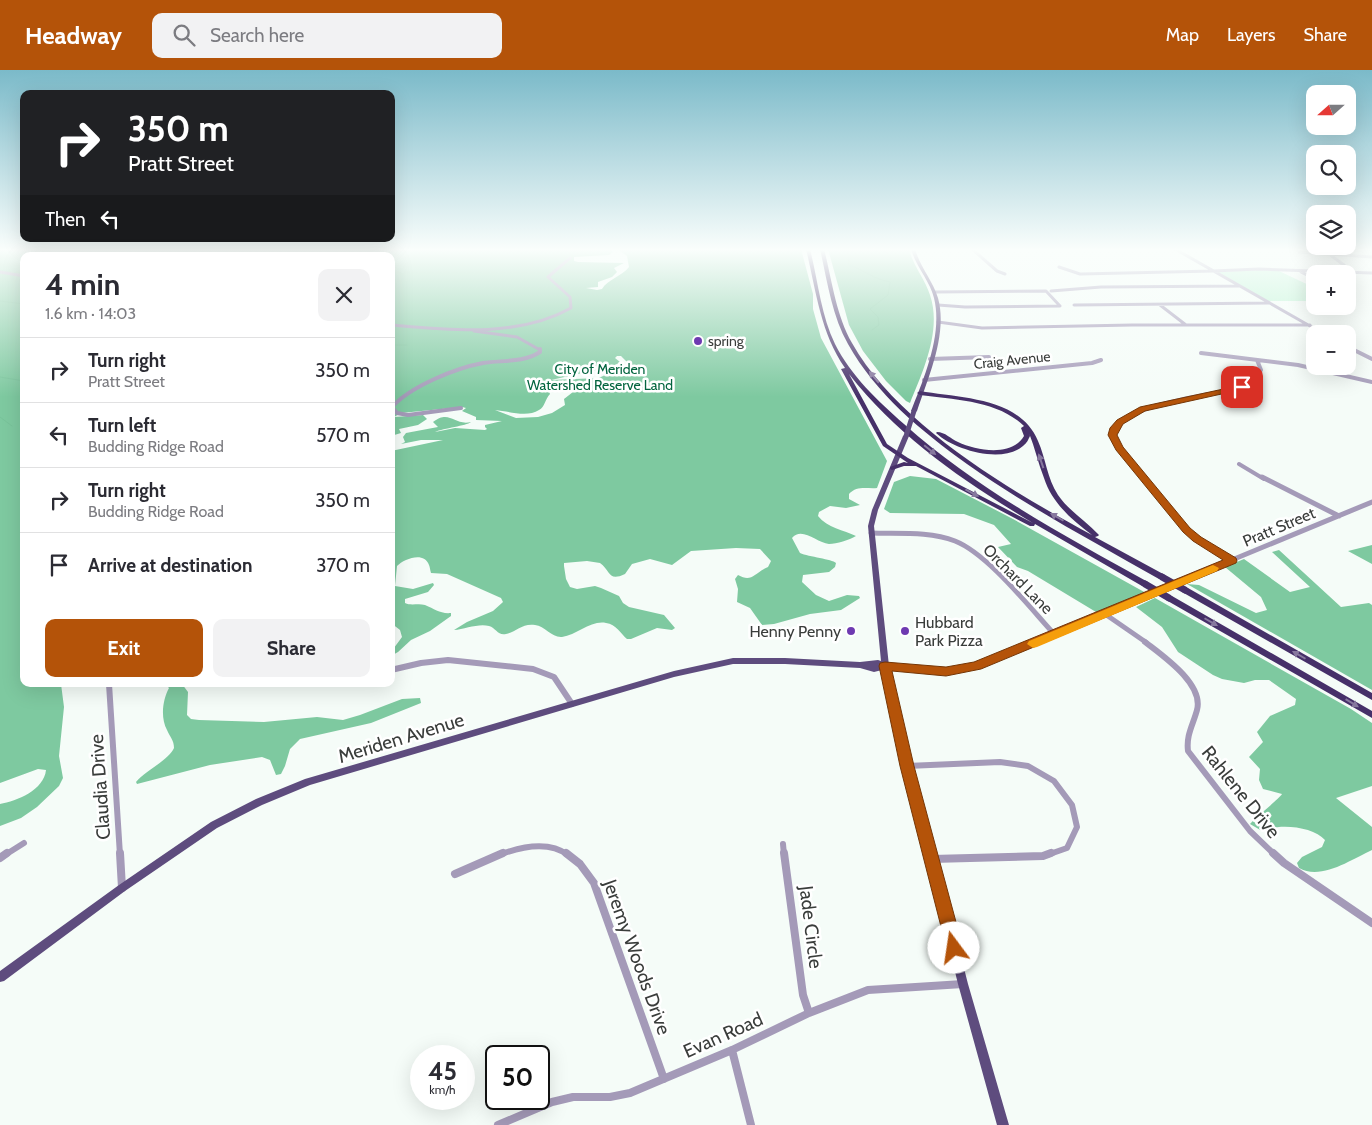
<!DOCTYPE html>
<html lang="en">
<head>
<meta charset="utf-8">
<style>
	:root { --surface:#fff; --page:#f2f2f3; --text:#2b2b33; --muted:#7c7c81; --line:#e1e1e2; --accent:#b45309 }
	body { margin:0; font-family:Cabin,sans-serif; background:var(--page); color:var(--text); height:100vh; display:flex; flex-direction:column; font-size:19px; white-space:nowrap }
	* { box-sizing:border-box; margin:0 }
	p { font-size:16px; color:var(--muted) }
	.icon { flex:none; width:28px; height:28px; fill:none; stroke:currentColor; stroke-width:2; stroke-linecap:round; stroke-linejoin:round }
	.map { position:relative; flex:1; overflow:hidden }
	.drawer { position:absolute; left:20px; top:182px; width:375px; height:435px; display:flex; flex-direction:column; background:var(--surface); border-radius:10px; box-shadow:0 5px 20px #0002 }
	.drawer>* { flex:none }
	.hud { position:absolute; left:20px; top:20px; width:375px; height:152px; border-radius:10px; box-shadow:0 5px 20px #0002; background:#202124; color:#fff; overflow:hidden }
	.needle { width:32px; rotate:249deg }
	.controls { position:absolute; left:1306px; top:15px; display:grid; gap:10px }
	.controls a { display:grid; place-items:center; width:50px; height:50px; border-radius:10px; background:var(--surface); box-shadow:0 5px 20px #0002; font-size:25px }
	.speed { position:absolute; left:410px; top:975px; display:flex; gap:10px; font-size:25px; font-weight:700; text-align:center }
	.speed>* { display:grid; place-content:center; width:65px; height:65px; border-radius:50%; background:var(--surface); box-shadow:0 5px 20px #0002; line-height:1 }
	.speed small { font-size:12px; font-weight:400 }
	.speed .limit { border:2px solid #111; border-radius:8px; background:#fff; color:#111 }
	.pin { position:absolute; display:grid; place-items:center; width:42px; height:42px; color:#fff; margin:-21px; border-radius:10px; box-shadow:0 2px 8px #0006 }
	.me { position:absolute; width:55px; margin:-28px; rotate:346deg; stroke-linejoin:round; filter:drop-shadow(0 0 4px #0008) }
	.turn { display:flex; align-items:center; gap:18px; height:105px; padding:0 25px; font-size:22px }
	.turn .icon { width:65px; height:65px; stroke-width:2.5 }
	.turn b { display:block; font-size:35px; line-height:42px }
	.then { display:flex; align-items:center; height:48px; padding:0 25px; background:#0003; gap:10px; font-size:19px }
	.round { display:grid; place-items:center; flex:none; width:52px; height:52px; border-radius:10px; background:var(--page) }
	.overview { display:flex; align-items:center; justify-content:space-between; height:85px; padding:0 25px }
	h1 { font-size:30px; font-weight:700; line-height:38px }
	.action { display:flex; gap:10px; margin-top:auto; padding:10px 25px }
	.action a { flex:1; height:58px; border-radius:10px; background:var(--accent); color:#fff; font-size:20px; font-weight:700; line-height:58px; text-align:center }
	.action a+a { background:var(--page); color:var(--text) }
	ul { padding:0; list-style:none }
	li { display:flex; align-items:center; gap:15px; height:65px; padding:0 25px; border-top:1px solid var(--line) }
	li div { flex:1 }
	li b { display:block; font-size:19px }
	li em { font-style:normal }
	header { display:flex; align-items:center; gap:30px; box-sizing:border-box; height:70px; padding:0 25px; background:var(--accent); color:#fff }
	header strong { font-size:24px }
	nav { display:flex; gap:28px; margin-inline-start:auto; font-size:18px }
	.search { width:350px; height:45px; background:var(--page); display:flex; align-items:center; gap:12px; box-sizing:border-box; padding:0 18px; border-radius:10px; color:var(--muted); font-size:19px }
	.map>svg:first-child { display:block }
</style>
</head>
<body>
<header>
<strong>Headway</strong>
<div class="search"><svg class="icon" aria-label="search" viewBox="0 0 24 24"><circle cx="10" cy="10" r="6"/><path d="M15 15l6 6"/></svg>Search here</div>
<nav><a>Map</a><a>Layers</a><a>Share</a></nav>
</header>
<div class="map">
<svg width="1372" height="1055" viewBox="0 0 1372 1055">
	<rect width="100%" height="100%" fill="#f5fcf8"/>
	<!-- green -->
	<path fill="#b2f1cd" d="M1262,200L1279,201L1315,218V235L1306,231H1268L1217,202Z"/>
	<!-- forest -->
	<path fill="#7ec9a0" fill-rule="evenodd" d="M0,179H610L613,182L609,185L574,187V191L578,192L624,193L614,198L617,202L612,207L598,212V217L586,218L597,220L602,219C607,210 622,206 629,197L627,186L617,179H801L813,224V239L821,268L887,391L877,418C867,419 857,415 849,424V429L860,435L846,438L830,436L819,442L818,446C827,458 844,460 856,466C849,470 837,474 829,474C817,473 802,456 792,468L800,483C809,487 832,489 836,493L835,497L829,502L803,505L802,512L816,525L829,531L847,525L859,526L860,528L841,540L810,544L774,554L762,555L750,538L737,532L738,519L735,509L738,505C752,513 754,503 768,497L771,491L760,479L736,478L691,481L672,495L650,489L632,494L625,504C608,512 611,501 600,493L587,491L564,493V496L566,509L570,517L577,519L595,516L601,518L619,526L623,533L629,537L664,545L675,558L672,560L657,558L631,569H627C621,564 616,554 606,553C591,550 577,565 562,567C552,568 545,556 535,555C522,553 516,562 506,564C498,566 496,558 489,556C479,553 465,559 454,560L467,552L493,541L503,532L501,528L447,504L431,503C430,500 430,497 429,495C424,481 404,489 397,496L395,516L413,519L433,513L434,515L428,522L405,529V533C411,536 418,533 425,535C435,539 440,544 451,543V546L430,561L411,570L398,582L391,586V582L402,567L400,560L391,553V381L443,370H421L401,374L405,372L403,367L406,363L438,357L433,352C450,339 454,356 471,352C466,356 444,358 435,362L455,358L485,360L487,359L485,357V355L502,351L476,350V347L462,341L466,338L462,337L401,343L394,347L423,345L427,349L418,355L399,359L401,363L391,366V186H24V614H61L64,637L59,686L63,708L59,716L37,737L21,748L0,756V734C17,731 44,720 46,700L38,699L0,713ZM617,286H621L631,296L620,304H607L599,308L551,310L614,296L620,292L615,288ZM548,319L569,320L573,322L564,329L565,335L552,343L538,347L516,348L495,340C508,341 527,348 539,340C545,337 545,329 550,324Z
		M828,179H909C913,196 925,209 930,225C942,260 923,301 910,333L906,331L886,311L863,281L849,255Z
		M910,406L936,409L1013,449L1146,523L1096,542L1028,501L1017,497L998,477L1011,474L994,455L964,444L890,443L884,439L894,412Z
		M1372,475V494L1348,481Z
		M1279,480L1341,537L1369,533L1372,535V620L1187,514L1199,515L1256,543L1267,540L1261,527L1225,497L1244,489L1290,522L1310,517L1272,482Z
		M1155,528L1351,639L1372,653V716L1336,728L1372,757V780C1352,789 1321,811 1299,798L1297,793L1302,787L1322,777L1325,770C1313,756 1278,753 1262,761L1250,754C1256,747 1279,729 1282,724L1263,719L1259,710L1260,699L1249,687L1263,672L1257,662L1270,646L1295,635L1296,629L1269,610H1255L1244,613L1222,609L1213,605L1178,582L1162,557L1136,537Z
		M155,614H182L188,622L187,645L191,649L199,650L264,652L317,647L343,650L360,645L402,629L420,628L421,633L371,653L300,669L290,679L285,696L281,704L276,705L270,690L262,687L210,695L137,714L136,712C145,701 169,690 174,678C174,670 170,667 167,660C160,647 163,629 169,618L167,616L158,617Z"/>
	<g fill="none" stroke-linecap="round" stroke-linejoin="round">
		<!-- stream -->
		<path stroke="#78c39a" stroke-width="1" d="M258,179L275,185L286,186
			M860,179L848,181L849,195C862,199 873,209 890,212L888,225L870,239L878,247L879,255L872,260
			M883,179L892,189
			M0,231L24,234
			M391,275H407
			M0,307L24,311
			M0,347L12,356"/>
		<!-- minor-far4 -->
		<path stroke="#a49ab8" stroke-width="3" d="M972,179L997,201L1005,204
			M1175,179L1324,264
			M1299,182L1372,187
			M1329,184L1352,201
			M1059,197L1080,204L1213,201
			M1213,201L1259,199L1372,203
			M0,202L24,206
			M1301,202L1315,209
			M1051,221L1101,217L1239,216
			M934,222L1046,221L1060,236
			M1348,224L1350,225
			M938,235L965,237L1060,236
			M1074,235L1269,233
			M1160,235L1186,255
			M938,252L982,258L1132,255H1310
			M391,255C449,260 518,268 571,238L570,227L548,207L570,188
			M474,261L517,267L540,280
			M1348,277L1354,280"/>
		<!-- minor-far3 -->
		<path stroke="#a49ab8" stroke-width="4" d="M1352,279L1372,289
			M1201,283L1298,295L1372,312
			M930,289L989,287
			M924,310L1092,293L1101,290
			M461,338L408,345L397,343L392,337C411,316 456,298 483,293C502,290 523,293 540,282V279
			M1239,394L1264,409
			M1144,409L1119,378L1113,365C1123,330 1218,327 1250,314L1261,300L1257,290"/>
		<!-- minor-far2 -->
		<path stroke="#a49ab8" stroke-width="5" d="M1143,407L1187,460L1197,469L1232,491
			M1262,407L1339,446
			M871,463C898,464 929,461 955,471C988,484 1030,538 1055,565
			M1105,544L1147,573
			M1031,573L1372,432"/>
		<!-- minor-far1 -->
		<path stroke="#a49ab8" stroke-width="6" d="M1145,572C1163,586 1204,614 1197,640C1193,655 1186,665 1188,681L1250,761L1275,785
			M885,596L946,602L976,596L1034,572
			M391,600L421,593L448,590L533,599L554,607L572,634
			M109,614L120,785
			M907,696L1000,692L1028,696L1054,711L1072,735L1077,757L1067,778L1047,785
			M783,774L784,785
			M5,785L24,773
			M499,785C520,777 548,770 568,785"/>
		<!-- minor -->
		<path stroke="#a49ab8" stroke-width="8" d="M120,783L122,818
			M566,783L580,794L594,813L664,1009
			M784,783L803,925L809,943
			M1273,783L1284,793L1372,853
			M0,788L7,783
			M932,789L1043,786L1051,783
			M455,804L503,783
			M732,980L751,1055
			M498,1055L552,1032L573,1027H610L630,1023L732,980L809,943L868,920L963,914"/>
		<!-- major -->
		<path fill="#5e4c7e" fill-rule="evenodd" d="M911,179H915C920,197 933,211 938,228C948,264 928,308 917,341L914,343L911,341C924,308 943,264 934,228C930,211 916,197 911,179Z
			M906,364L909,366L878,440L874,456L889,596L894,623L968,914L1009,1055H997L958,914L886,623L882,600L874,602L860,598L785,594H733L674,607L310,715L262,735L217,758L125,821L4,911L0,912V901L119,815L211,752L256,729L305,709L674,601L733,588H785L860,592L878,590L881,591L868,456L872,440L903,366Z"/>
		<!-- highway -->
		<path fill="#463069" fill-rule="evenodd" d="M806,179H810C818,211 821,245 835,274C851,306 878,331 904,354C977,419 1063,465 1148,512L1149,514L1148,516H1142L1035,454L1034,456H1030L916,396H904L892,400L890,399V397L904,392L908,393L883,376L841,299L845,298C820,262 816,220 806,179ZM849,304C898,367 966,413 1033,453L908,388L887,374Z
			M820,179H824C832,210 836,245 852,273C898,355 1011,421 1092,465C1072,450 1052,433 1044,408C1038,393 1035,378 1029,363L1030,366C1028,370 1027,373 1023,376C1002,394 954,380 936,363L937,362C945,362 951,369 958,372C977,381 1012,387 1024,366L1021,358L1024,356C997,330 955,330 920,325L917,323L920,321C960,328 1020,327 1038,371C1046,389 1047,408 1058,425C1069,441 1086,451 1099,465L1098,466L1095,467L1165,505L1166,507L1165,509H1159C1094,472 1028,437 967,394C921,361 876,324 848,274C832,246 827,210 820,179Z
			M1182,518H1188L1372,623V630L1182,522L1181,520Z
			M1166,526H1172L1372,641V648L1166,530L1165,528Z"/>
		<!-- major-bridge -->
		<path stroke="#5e4c7e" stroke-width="5" d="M906,366L914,341"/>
		<!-- highway-bridge -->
		<path stroke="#463069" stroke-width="7" d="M1162,507L1185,520
			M1145,514L1169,528"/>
	</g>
	<!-- one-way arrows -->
	<defs><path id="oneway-solid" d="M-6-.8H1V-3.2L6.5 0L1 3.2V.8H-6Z" transform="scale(1.25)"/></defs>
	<g fill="#87789e">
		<use href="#oneway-solid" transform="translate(874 307) rotate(-130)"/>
		<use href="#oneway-solid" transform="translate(930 380) rotate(39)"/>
		<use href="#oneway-solid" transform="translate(1041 391) rotate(-109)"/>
		<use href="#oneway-solid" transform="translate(972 423) rotate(28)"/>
		<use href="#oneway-solid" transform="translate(1057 447) rotate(-150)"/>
		<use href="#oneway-solid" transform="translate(1211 552) rotate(30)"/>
		<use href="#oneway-solid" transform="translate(1299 585) rotate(-150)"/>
		<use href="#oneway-solid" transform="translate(1352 633) rotate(31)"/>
	</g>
	<!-- sky -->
	<linearGradient id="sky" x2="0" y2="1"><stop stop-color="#7bbac9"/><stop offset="0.55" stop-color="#fafefc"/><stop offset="1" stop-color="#fafefc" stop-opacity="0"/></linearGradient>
	<rect width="1372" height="327" fill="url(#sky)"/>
	<!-- route -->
	<path fill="#b45309" stroke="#753606" d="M1242,315L1244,316V319L1145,341L1123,354L1117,365L1123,377L1190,458L1201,467L1236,488L1237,491L1236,493L981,599L946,606L892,601L914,696L963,878L960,884L954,887L948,884L900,696L879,596L880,593L885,592L946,597L974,592L1223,490L1193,471L1183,462L1116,380L1108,365L1110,358L1117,350L1140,337Z"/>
	<!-- slow -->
	<path fill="#f59e0b" d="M1213,495L1219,498L1217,501L1037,577L1033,578L1027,574L1029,571Z"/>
	<!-- markers -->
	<g fill="#6e3ab1" stroke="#fff" stroke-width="2">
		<circle cx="698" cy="271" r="5"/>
		<circle cx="851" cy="561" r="5"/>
		<circle cx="905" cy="561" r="5"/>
	</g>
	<g text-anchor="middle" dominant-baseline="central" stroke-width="5" stroke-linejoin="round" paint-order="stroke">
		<!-- far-poi labels -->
		<g font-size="14" fill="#3a3d3b" stroke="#fff" text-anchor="start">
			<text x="708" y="271">spring</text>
		</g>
		<!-- far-street labels -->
		<g font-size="14" fill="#3a3d3b" stroke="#fff">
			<text transform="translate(1012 290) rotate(-6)">Craig Avenue</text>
		</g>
		<!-- far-park labels -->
		<g font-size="14" fill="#02643e" stroke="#fff">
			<text x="600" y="299">City of Meriden<tspan x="600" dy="16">Watershed Reserve Land</tspan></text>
		</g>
		<!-- street labels -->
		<g font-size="16" fill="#3a3d3b" stroke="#fff">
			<text transform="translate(1279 457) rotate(-23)">Pratt Street</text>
			<text transform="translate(1018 509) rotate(45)">Orchard Lane</text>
		</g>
		<!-- poi labels -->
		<g font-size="16" fill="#3a3d3b" stroke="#fff" text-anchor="start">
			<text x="915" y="552">Hubbard<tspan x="915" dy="18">Park Pizza</tspan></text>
			<text x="841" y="561" text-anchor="end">Henny Penny</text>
		</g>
		<!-- near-street labels -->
		<g font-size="19" fill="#3a3d3b" stroke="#fff">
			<text transform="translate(401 668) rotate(-17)">Meriden Avenue</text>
			<text transform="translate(100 717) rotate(-94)">Claudia Drive</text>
			<text transform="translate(1241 722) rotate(51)">Rahlene Drive</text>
			<text transform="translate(811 857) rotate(83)">Jade Circle</text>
			<text transform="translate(637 887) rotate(70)">Jeremy Woods Drive</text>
			<text transform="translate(723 965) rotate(-24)">Evan Road</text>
		</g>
	</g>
</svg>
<div class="controls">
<a><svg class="needle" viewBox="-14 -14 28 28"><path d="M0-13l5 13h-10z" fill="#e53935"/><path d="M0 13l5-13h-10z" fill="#7c7c81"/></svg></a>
<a><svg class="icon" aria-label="search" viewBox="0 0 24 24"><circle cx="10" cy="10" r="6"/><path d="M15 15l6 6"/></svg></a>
<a><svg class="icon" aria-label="layers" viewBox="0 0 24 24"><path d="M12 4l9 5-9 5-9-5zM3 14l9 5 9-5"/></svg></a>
<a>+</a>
<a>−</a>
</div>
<div class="speed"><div>45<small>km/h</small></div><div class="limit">50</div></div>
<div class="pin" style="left:1242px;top:317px;background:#d93025"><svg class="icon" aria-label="arrive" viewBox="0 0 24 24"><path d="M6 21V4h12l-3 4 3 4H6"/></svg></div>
<svg class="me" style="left:954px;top:878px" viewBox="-20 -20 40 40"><circle r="19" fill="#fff"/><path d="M0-13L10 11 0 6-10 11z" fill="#b45309"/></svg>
<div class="hud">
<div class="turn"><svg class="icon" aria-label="right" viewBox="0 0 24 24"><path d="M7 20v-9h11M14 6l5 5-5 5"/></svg><div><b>350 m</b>Pratt Street</div></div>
<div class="then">Then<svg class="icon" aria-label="left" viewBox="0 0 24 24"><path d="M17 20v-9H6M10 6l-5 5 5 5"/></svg></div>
</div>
<section class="drawer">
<div class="overview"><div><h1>4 min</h1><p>1.6 km · 14:03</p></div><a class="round"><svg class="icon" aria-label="close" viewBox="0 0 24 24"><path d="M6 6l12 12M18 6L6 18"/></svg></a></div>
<ul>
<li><svg class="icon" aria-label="right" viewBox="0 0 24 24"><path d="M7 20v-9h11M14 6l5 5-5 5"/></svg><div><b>Turn right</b><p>Pratt Street</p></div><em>350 m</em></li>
<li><svg class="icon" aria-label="left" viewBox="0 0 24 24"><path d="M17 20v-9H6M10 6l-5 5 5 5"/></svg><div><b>Turn left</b><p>Budding Ridge Road</p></div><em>570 m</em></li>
<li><svg class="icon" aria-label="right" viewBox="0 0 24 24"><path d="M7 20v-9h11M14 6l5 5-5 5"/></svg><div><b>Turn right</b><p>Budding Ridge Road</p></div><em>350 m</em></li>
<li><svg class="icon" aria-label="arrive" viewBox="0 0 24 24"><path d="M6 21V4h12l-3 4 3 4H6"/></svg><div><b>Arrive at destination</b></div><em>370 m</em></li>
</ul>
<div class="action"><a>Exit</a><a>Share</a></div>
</section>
</div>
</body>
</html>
